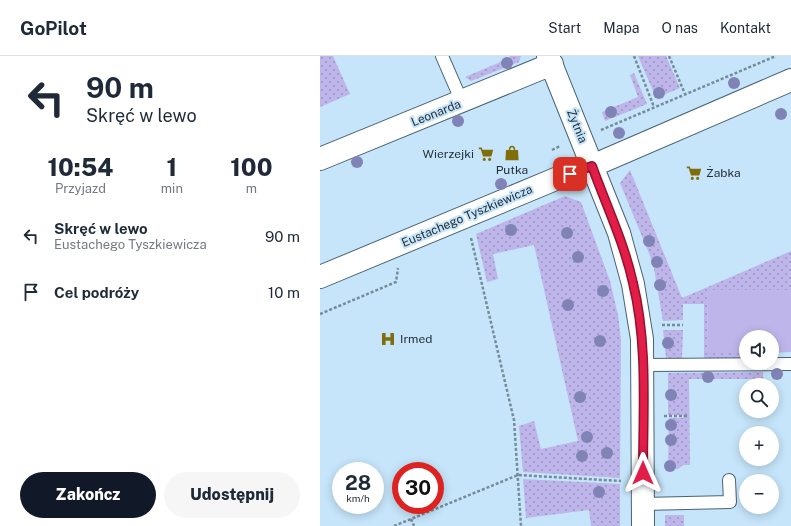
<!DOCTYPE html>
<html lang="pl">
<head>
<meta charset="utf-8">
<style>
	:root { --surface:#fff; --page:#f6f6f7; --text:#1f2937; --muted:#747a83; --line:#e0e1e3; --accent:#111827 }
	body { margin:0; font-family:"Public Sans",sans-serif; background:var(--page); color:var(--text); height:100vh; display:flex; flex-direction:column; font-size:15px; white-space:nowrap }
	* { box-sizing:border-box; margin:0 }
	p { font-size:13px; color:var(--muted) }
	.icon { flex:none; width:22px; height:22px; fill:none; stroke:currentColor; stroke-width:2; stroke-linecap:round; stroke-linejoin:round }
	.map { position:relative; flex:1; overflow:hidden }
	.sheet { display:flex; flex-direction:column; background:var(--surface); width:320px }
	.sheet>* { flex:none }
	.top-card { background:#fff; color:var(--text); overflow:hidden }
	.tools { position:absolute; left:419px; top:274px; display:grid; gap:8px }
	.tools a { display:grid; place-items:center; width:40px; height:40px; border-radius:50%; background:var(--surface); box-shadow:0 2px 10px #0003; font-size:20px }
	.speed { position:absolute; left:12px; top:406px; display:flex; gap:8px; font-size:20px; font-weight:700; text-align:center }
	.speed>* { display:grid; place-content:center; width:52px; height:52px; border-radius:50%; background:var(--surface); box-shadow:0 2px 10px #0003; line-height:1 }
	.speed small { font-size:10px; font-weight:400 }
	.speed .limit { border:6px solid #d22; background:#fff; color:#111 }
	.pin { position:absolute; display:grid; place-items:center; width:34px; height:34px; color:#fff; margin:-17px; border-radius:8px; box-shadow:0 2px 6px #0006 }
	.me { position:absolute; width:44px; margin:-22px; rotate:0deg; stroke-linejoin:round; filter:drop-shadow(0 0 3px #0008) }
	.turn { display:flex; align-items:center; gap:14px; height:84px; padding:0 20px; font-size:18px }
	.turn .icon { width:52px; height:52px; stroke-width:2.5 }
	.turn b { display:block; font-size:28px; line-height:34px }
	.eta { display:flex; justify-content:space-evenly; align-items:center; height:68px; text-align:center }
	.eta b { font-size:24px; font-weight:800; line-height:28px }
	.primary-button { display:flex; gap:8px; margin-top:auto; padding:8px 20px }
	.primary-button a { flex:1; height:46px; border-radius:24px; background:var(--accent); color:#fff; font-size:16px; font-weight:800; line-height:46px; text-align:center }
	.primary-button a+a { background:var(--page); color:var(--text) }
	ul { padding:0; list-style:none }
	li { display:flex; align-items:center; gap:12px; height:56px; padding:0 20px }
	li div { flex:1 }
	li b { display:block; font-size:15px }
	li em { font-style:normal }
	header { display:flex; align-items:center; gap:24px; box-sizing:border-box; height:56px; padding:0 20px; background:var(--surface); border-bottom:1px solid var(--line) }
	header strong { font-size:19px }
	nav { display:flex; gap:22px; margin-inline-start:auto; font-size:14px }
	main { display:flex; flex:1; min-height:0 }
	.map>svg:first-child { display:block }
</style>
</head>
<body>
<header>
<strong>GoPilot</strong>
<nav><a>Start</a><a>Mapa</a><a>O nas</a><a>Kontakt</a></nav>
</header>
<main>
<section class="sheet">
<div class="top-card">
<div class="turn"><svg class="icon" aria-label="left" viewBox="0 0 24 24"><path d="M17 20v-9H6M10 6l-5 5 5 5"/></svg><div><b>90 m</b>Skręć w lewo</div></div>
</div>
<div class="eta">
<div><b>10:54</b><p>Przyjazd</p></div>
<div><b>1</b><p>min</p></div>
<div><b>100</b><p>m</p></div>
</div>
<ul>
<li><svg class="icon" aria-label="left" viewBox="0 0 24 24"><path d="M17 20v-9H6M10 6l-5 5 5 5"/></svg><div><b>Skręć w lewo</b><p>Eustachego Tyszkiewicza</p></div><em>90 m</em></li>
<li><svg class="icon" aria-label="arrive" viewBox="0 0 24 24"><path d="M6 21V4h12l-3 4 3 4H6"/></svg><div><b>Cel podróży</b></div><em>10 m</em></li>
</ul>
<div class="primary-button"><a>Zakończ</a><a>Udostępnij</a></div>
</section>
<div class="map">
<svg width="471" height="470" viewBox="0 0 471 470">
	<defs>
		<pattern id="green-dots" width="8" height="8" patternUnits="userSpaceOnUse"><rect width="8" height="8" fill="#beb5ea"/><path d="M2 2h.1M6 6h.1" fill="none" stroke="#9a94bf" stroke-width="1.8" stroke-linecap="round"/></pattern>
	</defs>
	<rect width="100%" height="100%" fill="#c6e5fa"/>
	<!-- green -->
	<path fill="url(#green-dots)" d="M0,0H13L30,38L0,51Z
		M190,0H201L199,6L151,25L145,21L190,2Z
		M318,0H346L360,32L336,42Z
		M314,17L327,48L285,65L282,56L318,41L310,19Z
		M310,114L362,242L471,195V234L387,235L388,297H426V303H384V248H363V264L343,265L333,207L300,127Z
		M245,140L261,146L290,225L298,259L301,283L300,422L203,416L199,370L214,365L221,393L258,385L214,189L173,198L178,223L167,226L156,178Z
		M343,274H363L362,303L346,302Z
		M443,316V323H369L370,409H363L358,413H348L349,362H363V359H348V317Z
		M203,423L300,428V470H271L269,454L206,462Z
		M345,459H364V470H345Z"/>
	<!-- pitch -->
	<path fill="#beb5ea" d="M387,234H471V296L452,297V281H426V297H388Z"/>
	<g fill="none" stroke-linecap="round" stroke-linejoin="round">
		<!-- service casing -->
		<g stroke="#476375" stroke-width="14">
			<path id="service" d="M122,0L142,46
				M322,309L471,308
				M323,448L410,446L409,424"/>
		</g>
		<!-- minor casing -->
		<g stroke="#476375" stroke-width="24">
			<path id="minor" d="M228,0L299,177L313,228L322,283L323,470
				M0,103L232,8
				M0,221L238,122L272,110L471,24"/>
		</g>
		<!-- path -->
		<path stroke="#758b99" stroke-width="2.5" stroke-dasharray="3 2" stroke-linecap="butt" d="M314,0L334,51
			M349,0L365,38
			M281,74L456,0
			M232,94L240,90
			M151,182L194,364L201,470
			M0,258L76,226L78,212
			M342,269H363
			M344,360H369
			M91,463L94,470
			M74,470L198,419L301,425"/>
		<!-- service -->
		<use href="#service" stroke="#fff" stroke-width="12"/>
		<!-- minor -->
		<use href="#minor" stroke="#fff" stroke-width="22"/>
	</g>
	<!-- trees -->
	<g fill="#8083b5">
		<circle cx="187" cy="7" r="6"/>
		<circle cx="414" cy="27" r="6"/>
		<circle cx="339" cy="37" r="6"/>
		<circle cx="291" cy="56" r="6"/>
		<circle cx="461" cy="58" r="6"/>
		<circle cx="138" cy="65" r="6"/>
		<circle cx="299" cy="77" r="6"/>
		<circle cx="37" cy="106" r="6"/>
		<circle cx="181" cy="128" r="6"/>
		<circle cx="191" cy="174" r="6"/>
		<circle cx="247" cy="177" r="6"/>
		<circle cx="329" cy="185" r="6"/>
		<circle cx="258" cy="201" r="6"/>
		<circle cx="337" cy="206" r="6"/>
		<circle cx="340" cy="229" r="6"/>
		<circle cx="283" cy="235" r="6"/>
		<circle cx="248" cy="249" r="6"/>
		<circle cx="280" cy="285" r="6"/>
		<circle cx="348" cy="287" r="6"/>
		<circle cx="457" cy="318" r="6"/>
		<circle cx="388" cy="321" r="6"/>
		<circle cx="351" cy="339" r="6"/>
		<circle cx="260" cy="341" r="6"/>
		<circle cx="351" cy="369" r="6"/>
		<circle cx="267" cy="381" r="6"/>
		<circle cx="351" cy="384" r="6"/>
		<circle cx="287" cy="397" r="6"/>
		<circle cx="262" cy="400" r="6"/>
		<circle cx="350" cy="410" r="6"/>
		<circle cx="279" cy="436" r="6"/>
	</g>
	<g fill="none" stroke-linecap="round" stroke-linejoin="round">
		<!-- route casing -->
		<g stroke="#92132f" stroke-width="10">
			<path id="route" d="M250,118L272,110C286,149 304,186 313,227C328,288 323,354 323,417"/>
		</g>
		<!-- route -->
		<use href="#route" stroke="#e11d48" stroke-width="7"/>
	</g>
	<!-- icons -->
	<defs>
		<g id="shop-bare" transform="scale(1.2)"><path d="M-5-2.5h2.3a2.7 3.5 0 0 1 5.4 0H5L5.5 6h-11ZM-1.5-2.5h3a1.5 2.3 0 0 0-3 0Z" fill="#816e0b" stroke="#c6e5fa" stroke-width="2.5" paint-order="stroke"/></g>
		<g id="supermarket-bare" transform="scale(1.2)"><path d="M-6-5.5h2.5l.6 2H6L4.5 2H-2.5L-4.4-4H-6ZM-1.5 3.2a1.3 1.3 0 1 0 .1 0ZM3 3.2a1.3 1.3 0 1 0 .1 0Z" fill="#816e0b" stroke="#c6e5fa" stroke-width="2.5" paint-order="stroke"/></g>
		<g id="hospital-bare" transform="scale(1.2)"><path d="M-5-5h3v3.5h4V-5h3V5h-3V1.5h-4V5h-3Z" fill="#816e0b" stroke="#c6e5fa" stroke-width="2.5" paint-order="stroke"/></g>
	</defs>
	<g fill-rule="evenodd">
		<use href="#shop-bare" x="192" y="97"/>
		<use href="#supermarket-bare" x="166" y="98"/>
		<use href="#supermarket-bare" x="374" y="117"/>
		<use href="#hospital-bare" x="68" y="283"/>
	</g>
	<g text-anchor="middle" dominant-baseline="central" stroke-width="4" stroke-linejoin="round" paint-order="stroke">
		<!-- street labels -->
		<g font-size="12" fill="#243038" stroke="#c6e5fa">
			<text transform="translate(116 57) rotate(-22)">Leonarda</text>
			<text transform="translate(257 70) rotate(68)">Żytnia</text>
			<text transform="translate(147 160) rotate(-23)">Eustachego Tyszkiewicza</text>
		</g>
		<!-- poi labels -->
		<g font-size="12" fill="#243038" stroke="#c6e5fa" text-anchor="start">
			<text x="154" y="98" text-anchor="end">Wierzejki</text>
			<text x="192" y="114" text-anchor="middle">Putka</text>
			<text x="386" y="117">Żabka</text>
			<text x="80" y="283">Irmed</text>
		</g>
	</g>
</svg>
<div class="tools">
<a><svg class="icon" aria-label="sound" viewBox="0 0 24 24"><path d="M4 9h4l5-4v14l-5-4H4zM17 9q2 3 0 6"/></svg></a>
<a><svg class="icon" aria-label="search" viewBox="0 0 24 24"><circle cx="10" cy="10" r="6"/><path d="M15 15l6 6"/></svg></a>
<a>+</a>
<a>−</a>
</div>
<div class="speed"><div>28<small>km/h</small></div><div class="limit">30</div></div>
<div class="pin" style="left:250px;top:118px;background:#d93025"><svg class="icon" aria-label="arrive" viewBox="0 0 24 24"><path d="M6 21V4h12l-3 4 3 4H6"/></svg></div>
<svg class="me" style="left:323px;top:417px" viewBox="-20 -20 40 40"><path d="M0-17L14 15 0 8-14 15z" fill="#e11d48" stroke="#fff" stroke-width="4"/></svg>
</div>
</main>
</body>
</html>
